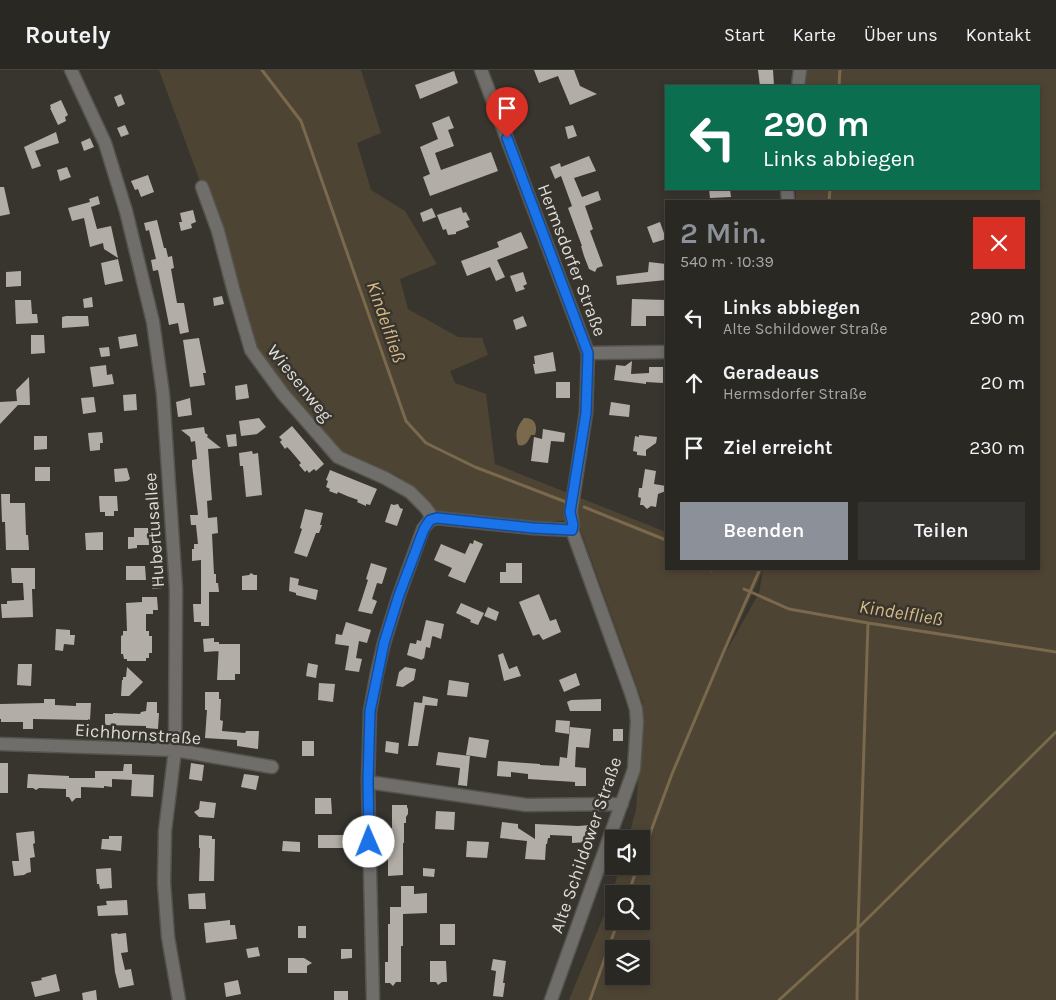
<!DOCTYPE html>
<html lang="de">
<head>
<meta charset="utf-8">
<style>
	:root { --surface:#2a2823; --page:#363430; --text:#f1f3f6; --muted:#a5a6a6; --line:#464441; --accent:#8c9099 }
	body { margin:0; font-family:Karla,sans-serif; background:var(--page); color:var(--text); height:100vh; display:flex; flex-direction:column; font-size:19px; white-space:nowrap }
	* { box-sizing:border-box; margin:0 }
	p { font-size:16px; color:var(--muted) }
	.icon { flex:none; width:28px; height:28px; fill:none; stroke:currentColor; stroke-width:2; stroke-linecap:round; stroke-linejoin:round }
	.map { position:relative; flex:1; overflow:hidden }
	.drawer { position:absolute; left:665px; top:130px; width:375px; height:370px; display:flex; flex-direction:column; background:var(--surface); border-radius:0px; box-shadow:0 2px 8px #0003,0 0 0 1px var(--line) }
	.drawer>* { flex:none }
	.guide { position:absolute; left:665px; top:15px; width:375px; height:105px; border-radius:0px; box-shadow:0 2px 8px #0003,0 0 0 1px var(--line); background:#0b6e4f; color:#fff; overflow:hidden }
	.tools { position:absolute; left:605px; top:760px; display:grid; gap:10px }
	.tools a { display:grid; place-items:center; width:45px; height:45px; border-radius:0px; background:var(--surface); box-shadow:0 2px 8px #0003,0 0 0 1px var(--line); font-size:25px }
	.pin { position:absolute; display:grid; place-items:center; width:42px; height:42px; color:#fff; margin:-51px -21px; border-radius:50% 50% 50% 0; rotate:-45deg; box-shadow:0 0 5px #0007 }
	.pin .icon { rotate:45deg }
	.me { position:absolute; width:55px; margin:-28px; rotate:359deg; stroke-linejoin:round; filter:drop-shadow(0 0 4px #0008) }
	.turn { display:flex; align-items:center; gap:18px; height:105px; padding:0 15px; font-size:22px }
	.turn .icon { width:65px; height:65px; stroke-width:2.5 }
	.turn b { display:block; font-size:35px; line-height:42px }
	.round { display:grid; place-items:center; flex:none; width:52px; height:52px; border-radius:0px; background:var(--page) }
	.overview { display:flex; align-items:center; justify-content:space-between; height:85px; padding:0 15px }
	h1 { font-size:30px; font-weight:600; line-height:38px; color:var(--accent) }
	.primary-button { display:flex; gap:10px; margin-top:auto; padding:10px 15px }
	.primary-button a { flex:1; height:58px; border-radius:0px; background:var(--accent); color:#fff; font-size:20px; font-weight:600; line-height:58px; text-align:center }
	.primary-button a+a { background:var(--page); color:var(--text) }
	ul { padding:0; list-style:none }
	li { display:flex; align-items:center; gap:15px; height:65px; padding:0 15px }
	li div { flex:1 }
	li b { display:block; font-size:19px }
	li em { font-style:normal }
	header { display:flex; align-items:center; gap:30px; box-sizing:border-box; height:70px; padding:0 25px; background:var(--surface); border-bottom:1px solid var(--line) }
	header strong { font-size:24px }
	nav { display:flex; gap:28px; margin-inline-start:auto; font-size:18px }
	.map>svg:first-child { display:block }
</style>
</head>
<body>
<header>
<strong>Routely</strong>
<nav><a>Start</a><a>Karte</a><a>Über uns</a><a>Kontakt</a></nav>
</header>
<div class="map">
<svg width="1056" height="930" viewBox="0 0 1056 930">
	<rect width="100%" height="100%" fill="#38352f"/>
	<!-- green -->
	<path fill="#4e4433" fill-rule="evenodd" d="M159,0H361L381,63L357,73L371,120L405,141L437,194L400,209L408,239L458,267L482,268L488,285L450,301L455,313L486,324L495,394L666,462V499H1039V131H796V119H1039V16H800L802,0H1056V930H569L611,828L620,796H641V769H628L636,740L643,633L577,450L556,451L535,454L435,443L416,421L398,406L337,379L265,297L253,277L201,114ZM763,500L759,523L727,580V579ZM614,824H641V851H614ZM614,879H641V906H614Z"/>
	<!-- water -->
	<path fill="#7a694c" d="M524,348C535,347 538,356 535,365H531C528,371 526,377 518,375C515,363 516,358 524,348Z"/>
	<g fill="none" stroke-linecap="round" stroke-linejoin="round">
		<!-- stream -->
		<path stroke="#7a694c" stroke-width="3" d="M262,0L301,51L406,351L426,373L475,397L566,432
			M839,16L840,0
			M829,131L830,119
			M584,437L666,470
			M710,499L711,500L710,499
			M744,519L789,539L868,553L1056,582
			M641,788L672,704L723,583L760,499
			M628,824L638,796
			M590,930L618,851
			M779,930L858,858L1056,662
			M857,930L858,858L868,553"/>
	</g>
	<!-- building -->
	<path fill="#b2aea7" d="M534,0H574L580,16L597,24L570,35L558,6L539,13Z
		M758,0H773L774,16H760Z
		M454,1L458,13L420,29L415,15Z
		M121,24L125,34L118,37L114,27Z
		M61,30L68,45L65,47L66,51L58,55L50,38H51L50,35Z
		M449,46L454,58L448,60L454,76L435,83L441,100L491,82L498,101L430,126L423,107L430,104L420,77L438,69L432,53Z
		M125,55L129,64L121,67L117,58Z
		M573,55L577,66L568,69L565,57Z
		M56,62L59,73L35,81L41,96L32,99L24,77Z
		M90,68L94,77L84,81L81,72Z
		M589,86L596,101L574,108L582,127L598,121L601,130L585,136L593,159L590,161L603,196L597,198L595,202L589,199L584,186L581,176H582L568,138L572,136L561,106L555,109L550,97L560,93L561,97Z
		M67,97L71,107L60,111L57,100Z
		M148,105L154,122L141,127L138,119L135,120L131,111Z
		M0,117H4L10,144L0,146Z
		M709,119H730L731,127L710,128Z
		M98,126L100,134L91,137L97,159L111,156L118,188L104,179L103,173L90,177L84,148L72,151L68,138L90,132L89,129Z
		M461,137L463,143L466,142L470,150L466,151L469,157L456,162V164L448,165L446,159L443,160L437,145Z
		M432,138L436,147L423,152L420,143Z
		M193,140L196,152L191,154L192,158L181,161L179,152H182L180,143Z
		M157,150L164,178H166L168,187L172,186L174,198L171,199L177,233H184L189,262L180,264L178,253L169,255L158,200L153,201L151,190L156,189L149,160L146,161L144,153Z
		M660,152L666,169L653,173L647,157Z
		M521,162L528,178L497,190L505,207L496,211L490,197L467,206L461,191L499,177L497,172Z
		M118,189L123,211L105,215L101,193Z
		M649,192L666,194V210L617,215L616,206L648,202Z
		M21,201V216L6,217V202Z
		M523,202L527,214L523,216L525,219L516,222L510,206Z
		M222,226L224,234L214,236L213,228Z
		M92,227L93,237L84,238L83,229Z
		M632,229L666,230V246H646V256H631Z
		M15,230H31L32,244H37L38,253L16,254Z
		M66,246H88L89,256L62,258V247Z
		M523,246L527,256L516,260L513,250Z
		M136,264L138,276L120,279L118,267Z
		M31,265H44L45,283L31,284Z
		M199,268L206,303H203L205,315L190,317L183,270Z
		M109,277L110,286L101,287L99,278Z
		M553,282L556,301L535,304L533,294H535L534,286Z
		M632,291L631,304L649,303V297H663V313L646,312V314L614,310L616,295L625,296Z
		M106,295L107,305L112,304L114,314L93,317L90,297Z
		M29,307L30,335H18L0,354V332L17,331L16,320Z
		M556,312H570V328H556Z
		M247,314L249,328L236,330L235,316Z
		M136,324L137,340L124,341L123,325Z
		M94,327L96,342L83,344L81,328Z
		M190,328L192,345L178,347L176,332Z
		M611,332L630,335L629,347L609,345Z
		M259,348L266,357L257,364L241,366L239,351Z
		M292,356L324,394L316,401L314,399L309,403L307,400L305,402L299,395L301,393L290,380L287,377L285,379L280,372L282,370L279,367Z
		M204,357L205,363L208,365L207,367L221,378L208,379L212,430L207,431L208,448L217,447L218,463L212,464L214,504H216V513H218L219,522H209V556H201V552H194L193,534H201V490L192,491V479H194V474H198L196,455H191L190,445H198L192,395V390L197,389L195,371L191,372L190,367L181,360Z
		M543,359L565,363L564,372L551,371L548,393L531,391L534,367L542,369Z
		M102,362L103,373H100V380L90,381L88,363Z
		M236,364L237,376L228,377L226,365Z
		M639,365L657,367L656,373L646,380V386L637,385V382L633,381L635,366L639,367Z
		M34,366H47V379L34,380Z
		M252,381L253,384L258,383L262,425L246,427L243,396H240L239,383Z
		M35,397H50V411H35Z
		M127,398L130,409L127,411L115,412L114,399Z
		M645,399L656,401L654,414L666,416V421L658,424L656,437L651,436L647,439L643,435H640L641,428L638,427L639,418H642Z
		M330,400L377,419L370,435L366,434V436L357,432L358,430L347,426L338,422L337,424L329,421L330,419L326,417L328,411L326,410Z
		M1,424H10V433H25L26,465H28L29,480H6L5,452H2Z
		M99,426H117L118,441H114V446H105V442H100Z
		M391,434L394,435L398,434L400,438L403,439L397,456L385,452Z
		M305,439L323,443L320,455H322L319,463H316L307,487L294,483L302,459L300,458Z
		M134,458H148L149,475H137V478L128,479V467H134Z
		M103,462V480H86L85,463Z
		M474,470L483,474L465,513L448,506L452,498L434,490L441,474L465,484L470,473L473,474Z
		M371,493L387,498L382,514L377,513L372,529L377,531L372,544L358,541L368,510L366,509Z
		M506,493H522V513H500V502H506Z
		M126,496H145L146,510H126Z
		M11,498H35V519H32L33,547L2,548L1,534H7V531L24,530L23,513H12Z
		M251,503L254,505H257V520H242V506L249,505Z
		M290,507L299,509L298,515L318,520L316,530L296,525V523L289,521Z
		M152,509H162V518L152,519Z
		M539,524L550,551L556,549L561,562L543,570L539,564L533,566L519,532Z
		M142,527H157L158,540H153V544H146V561H149V566H152V583H149V588H146V591H127V589H124L123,584H121V566L123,565V561H127L126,533L142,532Z
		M461,533L484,543L478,555L470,552L471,550L456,543Z
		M488,537L499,542L496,551L484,546Z
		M426,550L444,554L441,569L433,566L432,567L430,578L426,577L424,589L423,588L422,590L407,585L410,573L416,574L417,570L421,571Z
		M346,552L371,560L367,573L359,571L356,588L362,589L359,602L345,600L349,576L335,574L336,564L342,565Z
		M56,559L70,560V565H75L74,575L64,574L63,581L55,580Z
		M214,568V572H219V581L204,582L203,569Z
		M219,574H240V604H235V610H217Z
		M503,583L509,599L517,596L521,606L504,611L498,585Z
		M308,593L318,595L316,608L306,606Z
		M18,594H32L31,616L17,615Z
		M127,597L143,612L129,626H121L122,610H123V607H126Z
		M405,597L416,599L414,610L403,617L396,616L399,602Z
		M576,603L580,615L564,622L559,610Z
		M449,610L469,613L467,627L447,625Z
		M319,613L335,614L333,632L318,630Z
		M205,622H219V629H221L220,650L223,651L222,661L245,663L246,661H259L258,679L237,676V670L205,668L207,640H205Z
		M423,626L438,629L437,636L425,635L418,676H408L414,632L422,633Z
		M44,629H55V635L76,636V633H91L90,650L88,649V650L33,649V659H23V652H1V649H0V634L44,633Z
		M601,629V641H570L567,632L571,630Z
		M147,632H157V643H159L158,659L146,658V656L105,655V644H113V643L140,644L141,642L146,641Z
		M556,650L570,651L569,664L555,662Z
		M570,657L591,659L589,678L576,677L575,697L586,698V716H575V712L528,709V704L511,702V707L497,706L498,691L540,694V695L559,696L560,687L567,688Z
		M613,659H623V671H613Z
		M469,667L489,670L486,688L466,685Z
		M302,671H314V686H302Z
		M386,671L399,673L398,684L385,682Z
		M438,682L470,686L467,716L458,715L460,698L436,695Z
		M0,693H8V723H0Z
		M191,693L204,695L202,711L189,709Z
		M124,694H132V704L154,705L153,727L131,726L132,710L112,709V717L104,716V718L81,717V728H76L72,732L69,727H66V719L39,718L36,720L33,718H27L28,704L69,706V708H95V701H123Z
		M244,704L259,706L256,720L241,717Z
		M315,728H331L332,744H315Z
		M200,731L216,733L214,748L199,747L194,742L199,739Z
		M392,735H407V737L408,739V744L406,747V753H404V773H403V805L388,806V758H392Z
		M436,741L455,742L454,760L435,759Z
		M502,752L518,754V758L535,769V754L578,756L591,755V763L597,766L588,772L572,773V766L550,765V768H548L547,774H546L545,790L525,789L527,771L500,768Z
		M34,761L35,773L33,774L35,787L30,788L31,802L27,803L24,805L14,806L12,791H19L16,763Z
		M199,765L212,766V769H215L214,811H199L200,778H199Z
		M318,765H347V778H318Z
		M109,766H122L121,781L101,779L102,769H109Z
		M283,771L300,772V782L282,781Z
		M467,771L489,772L487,788L466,787Z
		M111,798L112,818L100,819L99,814H97L96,799Z
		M423,798L435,799L434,807L423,806Z
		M401,816H414V824L427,823V843L403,844V876H401V912H396L393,916L390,913H385V892H388V854H390V837H401Z
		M205,823L206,839H189L188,824Z
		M127,830L128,845L98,846L97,836L107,835L106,831Z
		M230,850V855H235L237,869L206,873L204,853Z
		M440,854H455V875H440Z
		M298,856H306V868H298Z
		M117,863L118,864L126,863L128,882L121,883L125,900L131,899L134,915L119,918L115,902L111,864Z
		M258,877L260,886L248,888L246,879Z
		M341,879H352V888L341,889Z
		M288,888H304L312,893L307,896V903H288Z
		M493,889L506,891L503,913H505L503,927L493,926L496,901L491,900Z
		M430,891H446L447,912H442L438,915L436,912H430Z
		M56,904L60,921L35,927L31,912L42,910L41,908Z
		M238,910L241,924L226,927L224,913Z
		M96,920L97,930H83L82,923Z
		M334,921H348V930H334Z"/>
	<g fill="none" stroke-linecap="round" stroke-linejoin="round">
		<!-- minor casing -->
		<g stroke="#56534d" stroke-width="15">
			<path id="minor" d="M71,0L105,73L126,141L153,252L163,324L176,519L175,680L165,761L164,813L168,867L179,930
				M481,0L588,283L586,343L571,442L573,455L572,460L631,623L636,639L637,652L634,699L551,930
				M798,16L800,0
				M202,117L218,161L234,222L251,280L283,324L338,387L385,408L410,422L425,437L430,444V450
				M787,119L788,131
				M588,283L666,282
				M0,674L175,680L272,697
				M368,712L526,735L622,734
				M373,930L368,712L370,641L377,603L384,573L399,525L423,459L430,450L437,448L533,458L572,460"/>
		</g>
		<!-- minor -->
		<use href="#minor" stroke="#6f6e6b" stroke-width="12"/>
	</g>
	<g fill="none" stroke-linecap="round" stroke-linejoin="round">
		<!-- route casing -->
		<g stroke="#114b97" stroke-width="12">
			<path id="route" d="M369,772L368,712L370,641L384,573L399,525L424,459L430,450L437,448L533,458L572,460L573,455L570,442L586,343L588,283L507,68"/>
		</g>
		<!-- route -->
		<use href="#route" stroke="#1a73e8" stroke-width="9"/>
	</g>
	<g text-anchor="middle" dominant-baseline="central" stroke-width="5" stroke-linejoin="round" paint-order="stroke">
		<!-- street labels -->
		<g font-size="18" fill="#dedbd8" stroke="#38352f">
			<text transform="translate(572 190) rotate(69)">Hermsdorfer Straße</text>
			<text transform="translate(300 313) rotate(51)">Wiesenweg</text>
			<text transform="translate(154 460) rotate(-94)">Hubertusallee</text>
			<text transform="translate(138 664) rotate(4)">Eichhornstraße</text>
			<text transform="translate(586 775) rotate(-71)">Alte Schildower Straße</text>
		</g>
		<!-- water labels -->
		<g font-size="19" font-style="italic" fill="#d9ba85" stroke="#38352f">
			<text transform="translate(386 252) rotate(71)">Kindelfließ</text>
			<text transform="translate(901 543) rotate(9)">Kindelfließ</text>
		</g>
	</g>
</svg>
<div class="tools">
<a><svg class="icon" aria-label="sound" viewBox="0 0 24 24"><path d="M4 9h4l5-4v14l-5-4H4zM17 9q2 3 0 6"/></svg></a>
<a><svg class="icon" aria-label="search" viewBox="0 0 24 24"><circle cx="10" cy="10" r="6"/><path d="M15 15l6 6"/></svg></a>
<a><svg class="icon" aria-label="layers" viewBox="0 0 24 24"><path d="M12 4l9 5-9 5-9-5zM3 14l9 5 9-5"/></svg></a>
</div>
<div class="pin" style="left:507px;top:68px;background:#d93025"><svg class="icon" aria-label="arrive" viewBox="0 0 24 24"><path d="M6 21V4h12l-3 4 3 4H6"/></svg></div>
<svg class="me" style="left:369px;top:772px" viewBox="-20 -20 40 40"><circle r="19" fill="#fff"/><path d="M0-13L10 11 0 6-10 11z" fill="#1a73e8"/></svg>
<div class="guide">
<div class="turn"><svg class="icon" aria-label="left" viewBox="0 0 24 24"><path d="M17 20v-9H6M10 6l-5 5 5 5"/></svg><div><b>290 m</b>Links abbiegen</div></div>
</div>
<section class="drawer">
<div class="overview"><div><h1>2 Min.</h1><p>540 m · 10:39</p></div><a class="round" style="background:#d93025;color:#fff"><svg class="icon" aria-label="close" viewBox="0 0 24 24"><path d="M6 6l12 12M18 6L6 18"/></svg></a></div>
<ul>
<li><svg class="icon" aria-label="left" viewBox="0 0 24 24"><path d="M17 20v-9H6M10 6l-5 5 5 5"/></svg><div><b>Links abbiegen</b><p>Alte Schildower Straße</p></div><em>290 m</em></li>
<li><svg class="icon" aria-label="ahead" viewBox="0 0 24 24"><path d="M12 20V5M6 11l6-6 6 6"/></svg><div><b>Geradeaus</b><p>Hermsdorfer Straße</p></div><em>20 m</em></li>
<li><svg class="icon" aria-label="arrive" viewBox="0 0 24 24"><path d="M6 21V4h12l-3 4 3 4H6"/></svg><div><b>Ziel erreicht</b></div><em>230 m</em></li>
</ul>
<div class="primary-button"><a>Beenden</a><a>Teilen</a></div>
</section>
</div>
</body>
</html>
